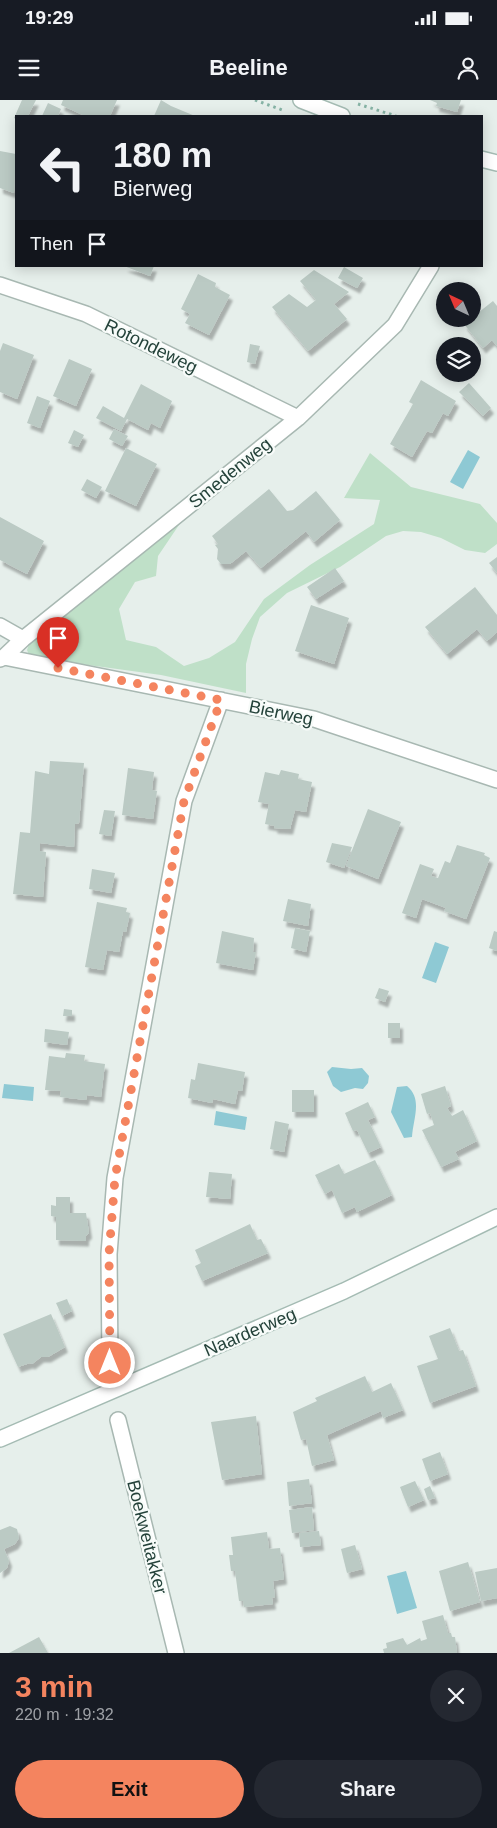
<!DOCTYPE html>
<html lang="en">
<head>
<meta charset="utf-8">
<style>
	:root { --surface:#171b24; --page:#242831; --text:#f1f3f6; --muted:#9ea1a6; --accent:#f4845f }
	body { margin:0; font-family:Arial,sans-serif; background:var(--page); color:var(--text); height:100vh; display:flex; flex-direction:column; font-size:19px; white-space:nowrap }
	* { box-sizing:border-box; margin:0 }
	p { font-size:16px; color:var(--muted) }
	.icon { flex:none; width:28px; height:28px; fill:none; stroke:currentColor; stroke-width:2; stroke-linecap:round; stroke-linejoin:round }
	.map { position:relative; height:1553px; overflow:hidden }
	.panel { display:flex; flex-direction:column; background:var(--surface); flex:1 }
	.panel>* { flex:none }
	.top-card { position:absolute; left:15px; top:15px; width:468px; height:152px; border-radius:0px; box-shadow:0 2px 12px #0003; background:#171b24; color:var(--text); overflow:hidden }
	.needle { width:32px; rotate:316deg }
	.controls { position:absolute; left:436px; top:182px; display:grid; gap:10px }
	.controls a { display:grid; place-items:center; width:45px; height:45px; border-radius:50%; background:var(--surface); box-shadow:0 2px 12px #0003; font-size:25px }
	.pin { position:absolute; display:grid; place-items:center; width:42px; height:42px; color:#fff; margin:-51px -21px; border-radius:50% 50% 50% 0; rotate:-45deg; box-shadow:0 0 5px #0007 }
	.pin .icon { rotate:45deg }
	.me { position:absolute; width:55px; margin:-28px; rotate:0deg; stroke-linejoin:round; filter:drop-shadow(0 0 4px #0008) }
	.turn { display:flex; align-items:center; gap:18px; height:105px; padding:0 15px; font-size:22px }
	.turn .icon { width:65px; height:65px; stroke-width:2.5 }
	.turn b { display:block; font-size:35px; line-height:42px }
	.then { display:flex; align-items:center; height:48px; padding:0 15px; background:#0003; gap:10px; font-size:19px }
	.round { display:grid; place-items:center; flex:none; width:52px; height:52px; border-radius:26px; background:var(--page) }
	.summary { display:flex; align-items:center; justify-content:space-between; height:85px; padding:0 15px }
	h1 { font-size:30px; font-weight:600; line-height:38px; color:var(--accent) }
	.action { display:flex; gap:10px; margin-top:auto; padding:10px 15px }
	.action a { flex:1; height:58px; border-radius:30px; background:var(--accent); color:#111; font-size:20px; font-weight:600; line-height:58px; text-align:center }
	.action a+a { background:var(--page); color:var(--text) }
	.status { display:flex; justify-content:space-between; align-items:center; height:35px; padding:0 25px; background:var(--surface); direction:ltr }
	.status svg { height:14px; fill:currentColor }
	header { display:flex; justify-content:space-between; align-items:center; height:65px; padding:0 15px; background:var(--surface); font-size:22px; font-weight:600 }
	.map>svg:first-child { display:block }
</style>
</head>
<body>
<div class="status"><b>19:29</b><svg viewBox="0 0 49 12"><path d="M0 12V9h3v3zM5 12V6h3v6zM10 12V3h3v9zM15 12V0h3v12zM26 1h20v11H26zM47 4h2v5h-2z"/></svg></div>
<header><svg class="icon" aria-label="menu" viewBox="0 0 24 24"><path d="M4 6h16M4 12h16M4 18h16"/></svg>Beeline<svg class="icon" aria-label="person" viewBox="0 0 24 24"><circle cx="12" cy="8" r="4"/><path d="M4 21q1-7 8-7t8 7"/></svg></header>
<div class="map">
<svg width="497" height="1553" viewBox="0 0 497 1553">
	<defs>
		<filter id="shadow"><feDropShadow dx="3" dy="5.5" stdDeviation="1" flood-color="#0004"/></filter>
	</defs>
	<rect width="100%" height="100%" fill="#e6efeb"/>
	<!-- green -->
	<path fill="#bfe0c8" d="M370,353L411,387L480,404L497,423V444L485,453L465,450L441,438L421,432L403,431L386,436L340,467L287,493L260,517L252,539L246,564V593L161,575L30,557L27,550L30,541L57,517L181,422L158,456L156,476L135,482L119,509L126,540L156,547L184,566L209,558L235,542L264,499L310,465L374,424L380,400L344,398Z"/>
	<!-- water -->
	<path fill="#8ec9d4" d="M468,350L480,357L463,389L450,382Z
		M435,842L449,847L436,883L422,878Z
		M332,967L351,969L362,968L369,976L368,983L363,989L355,988L341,992L333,986L327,972Z
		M4,984L34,987L33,1001L2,998Z
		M407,986C423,999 413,1019 412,1037L404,1038L391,1012L397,987Z
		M216,1011L247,1017L245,1030L214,1025Z
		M406,1471L417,1508L397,1514L387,1476Z"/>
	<!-- building -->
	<path fill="#bbcac4" filter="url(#shadow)" d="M22,0H36L28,16H16V19L14,18Z
		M63,0H117L110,16H85L61,5Z
		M161,0L171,6L195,16H154Z
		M430,0H461L457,12L436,6L437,3Z
		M48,3L61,9L58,16H42Z
		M0,51L16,54L14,93L0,88Z
		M124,166H154L150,176Z
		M344,167L363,178L357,188L338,178Z
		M314,170L349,192L334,204L347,219L308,251L272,207L289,194L307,207L316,200L300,181Z
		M198,174L216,183L215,187L230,195L209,235L185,223L190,214L181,209Z
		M493,201L497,206V246L492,240L483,248L464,224Z
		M3,243L34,255L17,299L0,292V251Z
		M250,244L260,246L255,264L247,262Z
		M69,259L92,269L76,306L53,296Z
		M421,280L456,301L448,316L443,313L432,333L427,331L412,357L390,344L413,304L409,302Z
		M469,283L491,308L483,316L459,292Z
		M141,284L172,301L160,328L151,323L148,330L127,319L121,331L96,318L103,306L124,318Z
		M37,296L50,301L40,328L27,323Z
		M114,329L128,336L122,346L109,339Z
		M74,330L84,335L78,347L68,343Z
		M126,348L157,364L136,406L105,391Z
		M87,379L102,387L96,398L81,390Z
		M269,389L287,411L293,410L316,391L340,420L314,442L306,431L261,468L246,451L230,464H221L217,459L218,449L215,445L218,444L212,436Z
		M0,417L44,441L27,474L0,460Z
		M497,457V473L489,463Z
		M335,468L344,481L316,499L307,487Z
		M475,487L497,515V532L487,541L477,529L447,554L425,527Z
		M311,505L349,518L334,564L295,551Z
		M50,661L84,663L79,723L75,724L74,747L40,743V751L46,752L43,797L13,794L20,732L30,733L35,671L49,674Z
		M128,668L154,672L152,690L157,691L153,719L122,715Z
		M281,670L299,674L298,679L312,682L306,712L295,710L290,729L274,728L275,726L265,724L269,704L258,702L265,672L279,675Z
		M368,709L401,722L378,779L346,766Z
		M104,710L115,711L111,736L99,734Z
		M332,743L352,747L344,768L326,762Z
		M457,745L485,753L484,755L490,758L466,819L444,811L446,808L422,799L416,818L402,813L420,764L434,769L431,776L438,778L445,761L450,763Z
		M92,769L115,773L111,793L89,789Z
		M288,799L311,804L308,826L283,821Z
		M97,802L127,808L126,812L130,813L126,832L123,831L119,852L107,850L103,870L85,867Z
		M295,828L310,831L306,852L291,848Z
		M222,831L254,838L253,852H256L253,870L216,863Z
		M494,831L497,832V851L489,848Z
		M379,888L389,891L385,902L375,898Z
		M64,909L72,910V916H63Z
		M388,923H400V938H388Z
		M45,929L69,932L67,945L44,942Z
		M66,953L85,955L84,961L105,964L101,997L87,995L86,1000L60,997L61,991L45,990L49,956L65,958Z
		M198,963L245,972L242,991L238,990L235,1004L213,999L212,1003L188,998L191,979L195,980Z
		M445,986L451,1006L447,1008L452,1016L463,1010L477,1041L455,1052L459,1059L441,1067L422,1030L434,1025L430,1013L427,1014L421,994Z
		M292,990H314V1012H292Z
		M368,1002L375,1017L368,1020L381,1047L368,1053L357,1030L353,1031L345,1013Z
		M275,1021L289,1024L284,1052L270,1049Z
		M375,1060L392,1095L357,1112L355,1107L342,1113L332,1090L325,1094L315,1075L339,1064L344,1074Z
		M209,1072L232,1074L230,1099L206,1097Z
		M56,1097H70V1113H86L89,1133L86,1136V1141L56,1140V1117L51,1116V1105L56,1106Z
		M250,1124L257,1140L261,1139L268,1153L202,1181L195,1166L201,1163L195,1150Z
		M67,1199L72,1211L62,1216L56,1203Z
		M51,1214L65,1247L48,1257H41L32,1264L30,1263L18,1267L3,1234Z
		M450,1228L459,1251L463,1250L476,1286L430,1303L417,1266L438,1259L429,1236Z
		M365,1276L372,1292L391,1283L403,1310L383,1318L381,1311L327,1335L334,1360L312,1366L306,1339L301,1340L293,1312L317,1301L315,1298Z
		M256,1316L262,1374L222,1380L211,1322Z
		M440,1352L448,1374L430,1381L422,1359Z
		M309,1379L312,1403L289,1406L287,1382Z
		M415,1381L424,1400L408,1407L400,1387Z
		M430,1386L435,1398L428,1400L424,1389Z
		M312,1407L314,1430L292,1433L289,1410Z
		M10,1426L17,1429L19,1438L15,1444L4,1449L9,1461L7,1468L0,1473V1430Z
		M319,1431L321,1445L300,1447L299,1433Z
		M267,1432L269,1449L280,1448L284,1479L273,1481L275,1497L272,1498L273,1504L244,1507L243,1501H239L235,1471H231L229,1455H233L231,1437Z
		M355,1445L362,1469L347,1473L341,1449Z
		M468,1462L480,1502L450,1511L439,1471Z
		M497,1468V1498L481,1501L475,1472Z
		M443,1515L448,1533H451L452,1537H455L457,1553H384L383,1549L387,1548L386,1543L403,1538L407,1545L420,1538L421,1541L427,1539L422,1521Z
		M39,1537L48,1553H9Z"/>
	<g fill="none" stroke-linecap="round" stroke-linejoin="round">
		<!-- minor casing -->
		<g stroke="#a8b8b2" stroke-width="18">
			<path id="minor" d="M0,185L86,214L298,318
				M0,526L23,539
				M4,557L23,539L298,318L395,225L431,166
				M0,559L4,557L314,619L497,680
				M110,1263L109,1154L115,1078L184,701L221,600
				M118,1320L176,1553"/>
		</g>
		<!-- secondary casing -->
		<g stroke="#a4bbb3" stroke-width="18">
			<path id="secondary" d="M301,0L342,16
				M481,59L497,63
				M0,1339L344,1191L497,1117"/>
		</g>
		<!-- path -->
		<path stroke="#86b3a5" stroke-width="3" stroke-dasharray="2.5 4" stroke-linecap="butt" d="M255,0L285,11
			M358,4L396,16"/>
		<!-- minor -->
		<use href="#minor" stroke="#fff" stroke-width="15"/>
		<!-- secondary -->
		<use href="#secondary" stroke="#fff" stroke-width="15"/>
	</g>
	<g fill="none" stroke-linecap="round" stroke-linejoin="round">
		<!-- route -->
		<path stroke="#f4845f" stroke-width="9" stroke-dasharray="0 16.2" d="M58,568L221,600L184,701L115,1078L109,1154L110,1263"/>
	</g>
	<g text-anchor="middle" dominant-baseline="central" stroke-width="4.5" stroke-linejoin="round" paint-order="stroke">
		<!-- street labels -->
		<g font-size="18" fill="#24423a" stroke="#f7fbf9">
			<text transform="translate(151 246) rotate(26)">Rotondeweg</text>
			<text transform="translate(230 373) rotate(-39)">Smedenweg</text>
			<text transform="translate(281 613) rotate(12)">Bierweg</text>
			<text transform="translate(250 1232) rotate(-23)">Naarderweg</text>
			<text transform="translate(147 1437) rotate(76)">Boekweitakker</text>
		</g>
	</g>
</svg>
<div class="controls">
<a><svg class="needle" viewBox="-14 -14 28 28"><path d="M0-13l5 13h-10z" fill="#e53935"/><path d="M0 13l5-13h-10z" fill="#9ea1a6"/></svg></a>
<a><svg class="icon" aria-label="layers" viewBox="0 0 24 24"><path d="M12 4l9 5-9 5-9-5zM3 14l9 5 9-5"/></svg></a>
</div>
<div class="pin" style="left:58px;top:568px;background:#d93025"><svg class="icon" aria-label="arrive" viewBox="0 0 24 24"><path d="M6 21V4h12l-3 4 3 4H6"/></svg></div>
<svg class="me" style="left:110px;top:1263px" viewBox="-20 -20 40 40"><circle r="17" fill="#f4845f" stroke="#fff" stroke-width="3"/><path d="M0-11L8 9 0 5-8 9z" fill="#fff"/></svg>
<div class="top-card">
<div class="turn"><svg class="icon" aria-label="left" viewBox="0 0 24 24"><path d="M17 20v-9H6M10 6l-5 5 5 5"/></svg><div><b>180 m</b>Bierweg</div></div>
<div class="then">Then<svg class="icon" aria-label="arrive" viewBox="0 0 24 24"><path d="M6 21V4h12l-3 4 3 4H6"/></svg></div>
</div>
</div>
<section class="panel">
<div class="summary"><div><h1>3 min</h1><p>220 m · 19:32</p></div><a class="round"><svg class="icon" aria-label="close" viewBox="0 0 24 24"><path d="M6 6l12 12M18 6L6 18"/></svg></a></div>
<div class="action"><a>Exit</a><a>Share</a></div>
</section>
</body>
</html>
